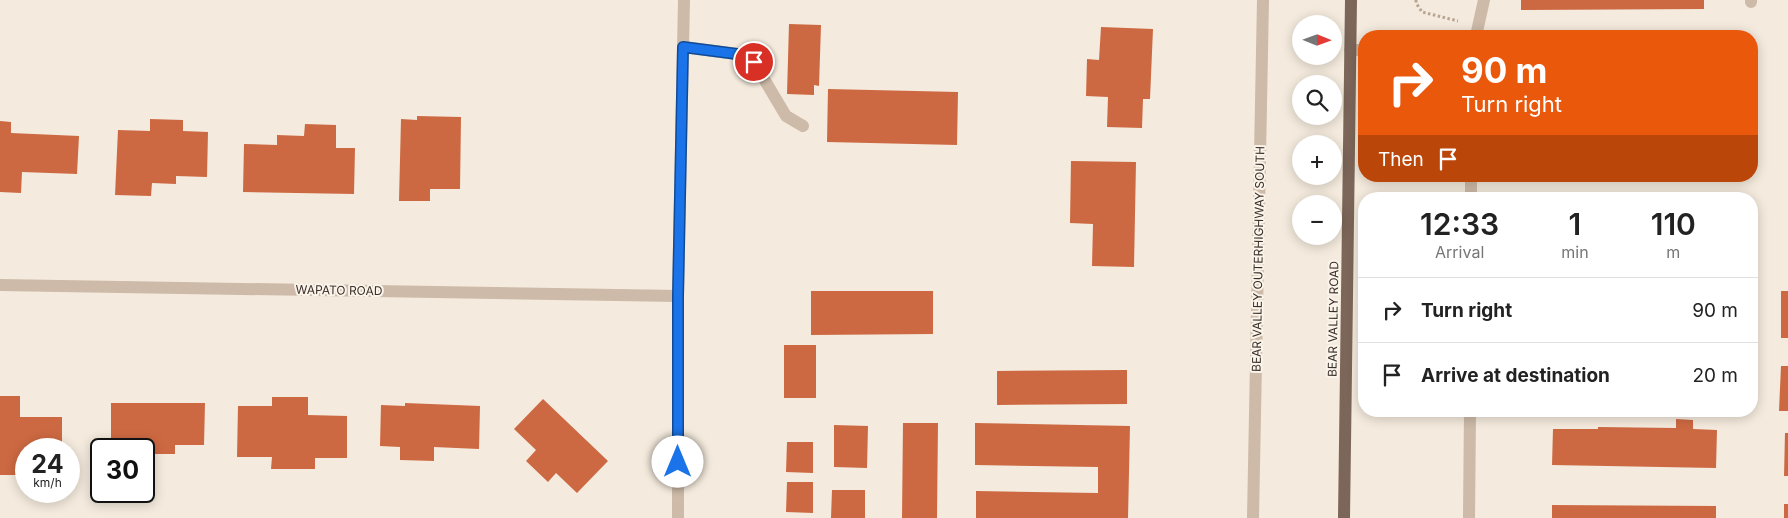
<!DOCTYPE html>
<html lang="en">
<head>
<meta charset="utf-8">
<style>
	:root { --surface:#fff; --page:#f6f6f6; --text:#222; --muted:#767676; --line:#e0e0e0 }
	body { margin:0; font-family:Inter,sans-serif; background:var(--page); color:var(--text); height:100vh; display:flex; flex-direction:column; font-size:19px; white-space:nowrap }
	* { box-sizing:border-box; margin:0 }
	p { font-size:16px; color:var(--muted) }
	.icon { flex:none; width:28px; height:28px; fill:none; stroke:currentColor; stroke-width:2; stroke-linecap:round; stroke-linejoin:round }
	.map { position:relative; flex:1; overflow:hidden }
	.panel { position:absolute; left:1358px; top:192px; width:400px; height:225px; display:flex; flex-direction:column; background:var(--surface); border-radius:20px; box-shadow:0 2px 12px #0003 }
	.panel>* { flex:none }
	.guide { position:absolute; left:1358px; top:30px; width:400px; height:152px; border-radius:20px; box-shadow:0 2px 12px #0003; background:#ea580c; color:#fff; overflow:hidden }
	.needle { width:32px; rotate:91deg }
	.buttons { position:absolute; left:1292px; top:15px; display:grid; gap:10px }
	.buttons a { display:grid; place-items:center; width:50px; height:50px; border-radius:50%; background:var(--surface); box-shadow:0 2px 12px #0003; font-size:25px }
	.speed { position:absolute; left:15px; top:438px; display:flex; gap:10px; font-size:25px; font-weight:700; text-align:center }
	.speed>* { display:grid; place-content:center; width:65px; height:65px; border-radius:50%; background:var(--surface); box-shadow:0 2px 12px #0003; line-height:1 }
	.speed small { font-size:12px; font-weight:400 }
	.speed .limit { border:2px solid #111; border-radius:8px; background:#fff; color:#111 }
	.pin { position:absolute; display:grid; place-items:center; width:42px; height:42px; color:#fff; margin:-21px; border:2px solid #fff; border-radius:50%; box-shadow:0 1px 5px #0007 }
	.me { position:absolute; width:55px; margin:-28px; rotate:0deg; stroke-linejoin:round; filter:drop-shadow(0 0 4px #0008) }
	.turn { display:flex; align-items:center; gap:18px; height:105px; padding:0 20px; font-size:22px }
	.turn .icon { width:65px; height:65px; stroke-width:2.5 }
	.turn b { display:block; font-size:35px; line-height:42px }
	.then { display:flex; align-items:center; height:48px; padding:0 20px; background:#0003; gap:10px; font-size:19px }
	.eta { display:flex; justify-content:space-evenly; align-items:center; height:85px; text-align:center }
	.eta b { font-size:30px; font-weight:600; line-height:35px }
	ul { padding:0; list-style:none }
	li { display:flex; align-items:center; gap:15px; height:65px; padding:0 20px; border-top:1px solid var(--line) }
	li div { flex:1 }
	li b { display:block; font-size:19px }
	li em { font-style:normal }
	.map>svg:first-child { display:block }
</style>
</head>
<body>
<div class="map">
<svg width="1788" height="518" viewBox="0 0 1788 518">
	<rect width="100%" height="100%" fill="#f4eadd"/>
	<!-- building -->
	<path fill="#cd6942" d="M1521,0H1704V9L1521,10Z
		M789,24L821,25L819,86L814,85V95L787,94Z
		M1101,27L1153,29L1150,99H1143L1142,128L1107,127L1108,97L1086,96L1087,59L1099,60Z
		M828,89L958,92L957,145L827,142Z
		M417,116L461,117L460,189H430V201H399L401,119L417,120Z
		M150,119L183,120V131L208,132L207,177L176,176V184L152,183L151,196L115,195L118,130L150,131Z
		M0,121L11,122V133L79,136L77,174L22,172L21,193L0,192Z
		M305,124L336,125V148H355L354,194L243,192L244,144L277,145V135L304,136Z
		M1071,161L1136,162L1134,267L1092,266L1093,224L1070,223Z
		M811,291H933V334L811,335Z
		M1781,291H1788V338H1781Z
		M784,345H816V398H784Z
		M1781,366H1788V411H1779Z
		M1127,370V404L997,405V371Z
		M0,396H20V417H62V449H26V475H0Z
		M272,397H308V415L347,416V458H315V469H271L272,457H237L238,406H272Z
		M543,399L608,461L577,493L556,473L548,482L526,461L536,450L514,429Z
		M111,403H205L204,445H175V454H144V449H111Z
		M405,403L480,406L479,449L434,447V461L400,460V447L380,446L381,405L405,406Z
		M1676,419L1693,420V429L1717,430L1716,468L1552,465L1553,429H1598V427L1676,428Z
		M903,423H938L937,518H902Z
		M975,423L1130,426L1128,518H976V491L1098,493V467L975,465Z
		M834,425L868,426L867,468L834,467Z
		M1785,433H1788V476H1784Z
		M787,442H813V473L786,472Z
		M787,482H813V513L786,512Z
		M832,490H865V518H831Z
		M1784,504H1788V518H1784Z
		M1552,505L1716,506V518H1552Z"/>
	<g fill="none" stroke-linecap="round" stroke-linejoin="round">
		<!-- path -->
		<path stroke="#b9a492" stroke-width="3" stroke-dasharray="2.5 2.5" stroke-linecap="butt" d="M1416,0V3L1422,12L1458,21"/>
		<!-- service -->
		<path stroke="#cdbaa8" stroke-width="12" d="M1751,2V0
			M1476,36L1484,0
			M683,47L737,54L754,62L786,116L803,126"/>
		<!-- minor -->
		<path stroke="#cdbaa8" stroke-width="12" d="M1350,50H1364
			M1471,199V176
			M0,285L678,296
			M678,518V296L684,0
			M1253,518L1263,0
			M1469,518L1470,411"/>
		<!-- primary -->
		<path stroke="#7c6659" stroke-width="12" d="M1344,518L1351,0"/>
	</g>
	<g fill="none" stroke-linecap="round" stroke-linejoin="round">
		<!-- route casing -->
		<g stroke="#114b97" stroke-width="12">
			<path id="route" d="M678,462V296L683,47L737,54L754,62"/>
		</g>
		<!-- route -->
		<use href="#route" stroke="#1a73e8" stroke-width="9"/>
	</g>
	<g text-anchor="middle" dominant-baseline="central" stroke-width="4" stroke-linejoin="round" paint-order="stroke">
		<!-- street labels -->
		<g font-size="12" fill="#392f29" stroke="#fbf4ea">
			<text transform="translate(1258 259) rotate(-89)">BEAR VALLEY OUTERHIGHWAY SOUTH</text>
			<text transform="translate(339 290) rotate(1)">WAPATO ROAD</text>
			<text transform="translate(1333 319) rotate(-89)">BEAR VALLEY ROAD</text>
		</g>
	</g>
</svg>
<div class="buttons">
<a><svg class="needle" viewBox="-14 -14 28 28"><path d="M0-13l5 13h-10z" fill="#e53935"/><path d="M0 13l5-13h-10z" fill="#767676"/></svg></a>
<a><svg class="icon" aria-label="search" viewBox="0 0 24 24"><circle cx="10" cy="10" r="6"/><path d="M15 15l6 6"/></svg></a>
<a>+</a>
<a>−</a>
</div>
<div class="speed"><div>24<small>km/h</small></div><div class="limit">30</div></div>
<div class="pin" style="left:754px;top:62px;background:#d93025"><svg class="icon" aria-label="arrive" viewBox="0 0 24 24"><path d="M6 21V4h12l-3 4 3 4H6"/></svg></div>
<svg class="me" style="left:678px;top:462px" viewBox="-20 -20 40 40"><circle r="19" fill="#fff"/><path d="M0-13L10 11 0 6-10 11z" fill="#1a73e8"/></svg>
<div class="guide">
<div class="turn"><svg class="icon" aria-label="right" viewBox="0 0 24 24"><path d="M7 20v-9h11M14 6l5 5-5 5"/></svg><div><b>90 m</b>Turn right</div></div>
<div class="then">Then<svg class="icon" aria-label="arrive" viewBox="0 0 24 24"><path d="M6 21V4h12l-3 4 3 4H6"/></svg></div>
</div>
<section class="panel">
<div class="eta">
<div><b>12:33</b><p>Arrival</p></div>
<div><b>1</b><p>min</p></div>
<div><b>110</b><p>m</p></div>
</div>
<ul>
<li><svg class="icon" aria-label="right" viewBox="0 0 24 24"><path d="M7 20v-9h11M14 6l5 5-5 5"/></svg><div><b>Turn right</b></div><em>90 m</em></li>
<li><svg class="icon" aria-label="arrive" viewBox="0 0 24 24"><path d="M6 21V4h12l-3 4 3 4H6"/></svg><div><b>Arrive at destination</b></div><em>20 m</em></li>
</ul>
</section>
</div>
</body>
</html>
